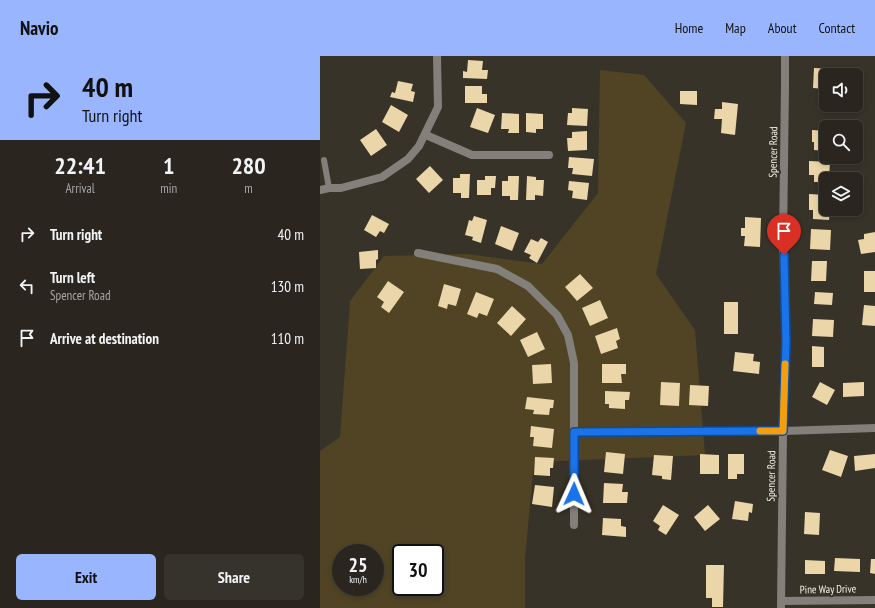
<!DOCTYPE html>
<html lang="en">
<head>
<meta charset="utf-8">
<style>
	:root { --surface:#2a261f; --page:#36322c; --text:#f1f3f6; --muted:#a5a5a4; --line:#46433d; --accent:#99b5fd }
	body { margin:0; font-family:"PT Sans Narrow",sans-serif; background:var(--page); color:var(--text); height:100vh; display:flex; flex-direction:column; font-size:15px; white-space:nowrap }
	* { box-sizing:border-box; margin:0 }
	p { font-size:13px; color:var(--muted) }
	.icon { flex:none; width:22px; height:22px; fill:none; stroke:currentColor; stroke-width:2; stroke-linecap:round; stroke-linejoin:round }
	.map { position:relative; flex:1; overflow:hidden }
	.details { display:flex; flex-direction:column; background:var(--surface); width:320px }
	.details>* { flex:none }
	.banner { background:#99b5fd; color:#111; overflow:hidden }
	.fabs { position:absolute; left:499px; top:12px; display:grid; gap:8px }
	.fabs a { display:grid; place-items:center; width:44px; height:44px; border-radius:6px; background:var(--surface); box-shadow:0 2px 6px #0003,0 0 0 1px var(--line); font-size:20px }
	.speed { position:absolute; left:12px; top:488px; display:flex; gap:8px; font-size:20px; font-weight:700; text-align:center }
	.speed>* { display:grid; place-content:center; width:52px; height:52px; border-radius:50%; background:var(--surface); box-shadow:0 2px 6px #0003,0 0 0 1px var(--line); line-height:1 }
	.speed small { font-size:10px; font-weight:400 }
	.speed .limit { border:2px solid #111; border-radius:6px; background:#fff; color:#111 }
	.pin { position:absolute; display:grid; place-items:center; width:34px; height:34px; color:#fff; margin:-41px -17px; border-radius:50% 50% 50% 0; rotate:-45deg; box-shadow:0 0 4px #0007 }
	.pin .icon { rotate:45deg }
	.me { position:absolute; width:44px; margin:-22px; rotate:1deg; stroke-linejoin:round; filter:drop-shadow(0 0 3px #0008) }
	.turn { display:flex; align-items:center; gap:14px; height:84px; padding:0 16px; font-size:18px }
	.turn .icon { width:52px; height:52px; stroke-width:2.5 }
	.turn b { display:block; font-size:28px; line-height:34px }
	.eta { display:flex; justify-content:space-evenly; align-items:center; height:68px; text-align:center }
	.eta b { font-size:24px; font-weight:800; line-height:28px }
	.button { display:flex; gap:8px; margin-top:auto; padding:8px 16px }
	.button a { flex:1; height:46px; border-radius:6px; background:var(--accent); color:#111; font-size:16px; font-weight:800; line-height:46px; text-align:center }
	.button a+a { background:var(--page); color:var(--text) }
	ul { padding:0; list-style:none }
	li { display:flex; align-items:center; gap:12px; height:52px; padding:0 16px }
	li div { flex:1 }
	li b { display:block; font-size:15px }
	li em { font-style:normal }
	header { display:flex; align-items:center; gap:24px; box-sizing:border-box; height:56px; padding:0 20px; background:var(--accent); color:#111 }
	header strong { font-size:19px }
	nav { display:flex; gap:22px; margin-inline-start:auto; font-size:14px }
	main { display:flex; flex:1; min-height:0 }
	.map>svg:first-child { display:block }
</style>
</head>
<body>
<header>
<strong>Navio</strong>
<nav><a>Home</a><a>Map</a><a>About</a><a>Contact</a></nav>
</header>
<main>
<section class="details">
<div class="banner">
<div class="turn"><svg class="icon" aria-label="right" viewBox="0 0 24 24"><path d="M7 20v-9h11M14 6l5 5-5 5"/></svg><div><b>40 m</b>Turn right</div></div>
</div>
<div class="eta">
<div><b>22:41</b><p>Arrival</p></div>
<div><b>1</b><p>min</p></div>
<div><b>280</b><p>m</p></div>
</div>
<ul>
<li><svg class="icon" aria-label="right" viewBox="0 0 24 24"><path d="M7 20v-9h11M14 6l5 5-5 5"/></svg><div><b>Turn right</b></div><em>40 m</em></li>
<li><svg class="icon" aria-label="left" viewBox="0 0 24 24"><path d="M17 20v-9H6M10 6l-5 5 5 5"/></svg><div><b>Turn left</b><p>Spencer Road</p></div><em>130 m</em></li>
<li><svg class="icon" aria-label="arrive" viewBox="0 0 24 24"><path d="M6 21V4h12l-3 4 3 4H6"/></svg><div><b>Arrive at destination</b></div><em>110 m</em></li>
</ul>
<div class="button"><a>Exit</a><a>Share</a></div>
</section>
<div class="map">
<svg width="555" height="552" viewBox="0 0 555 552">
	<rect width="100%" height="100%" fill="#383329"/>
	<!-- green -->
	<path fill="#504424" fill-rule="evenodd" d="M280,14L324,19L366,67L336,218L375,274L385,399L214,406L205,502V552H0V395L20,381L30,245L64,200L147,198L222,208L278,137ZM21,497H55V531H21ZM81,497H115V531H81Z"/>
	<!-- building -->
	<path fill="#ead6a8" d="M148,4L163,5L162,14H168L167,23L143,22V15L147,16Z
		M494,12L512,13V19H506V33L493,32Z
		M78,25L93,28L91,35L95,36L93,46L70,41L72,36L75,37Z
		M145,30H162V38H167V47H145Z
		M360,35H377V49L360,48Z
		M402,46L418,48L415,79L401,77L402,63H394L395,53H402Z
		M71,49L88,59L79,76L62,66Z
		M157,52L175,59L168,77L150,71Z
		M252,52L268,53L267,70L247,69L248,57H252Z
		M182,57L199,58V77H188L189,73H181Z
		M206,57L223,58V73H216V77L206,76Z
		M56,73L67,89L51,100L40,84Z
		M492,74L506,75V95L494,94V86H492Z
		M267,75V94L248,95L247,82H252V76Z
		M249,101L274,103L272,120L252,118L253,112H248Z
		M489,105L510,106L509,123H506V126H494V119H489Z
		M110,110L123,124L109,137L96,123Z
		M140,118H150L149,142H141V137H133V122H140Z
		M165,120H176L175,132H171V139H157V124H165Z
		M188,120H199L198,144H190V140H182V125H188Z
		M207,120L216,121V124H224L223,140L215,139V144H206Z
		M249,125L269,127L267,144L252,142L253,135L248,134Z
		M489,138L506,139V153H514V155H510L509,164L493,163V154H489Z
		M52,159L69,168L64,177L60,175L56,181L44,174Z
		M154,160L167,164L161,187L152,184L153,181L145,179L149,164L152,165Z
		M425,161L441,162L440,191L424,190L425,180H421V172H425Z
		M181,170L199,177L192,195L175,188Z
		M491,173L511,174L510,194L490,193Z
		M555,176V196L541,198L538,184L544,183V178Z
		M221,182L228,186L217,207L209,202L211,199L204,196L211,183L218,186Z
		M58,194V203L56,204V212L40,213L39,196Z
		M492,205H507L506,225H491Z
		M544,215H555V236H544Z
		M260,218L273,232L257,245L245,231Z
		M68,225L84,236L69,257L61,251L64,246L57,241Z
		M124,228L141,233L136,250L128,248L127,253L118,250Z
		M156,236L174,243L167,260L159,257L157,262L147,258Z
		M495,236L513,237L512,249L494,248Z
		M280,244L288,262L270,270L262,252Z
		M404,246H418V278H404Z
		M544,249L555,250V270L542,269Z
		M192,250L206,263L191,280L177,267Z
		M493,263L514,264L513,281L492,280Z
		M297,272L300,283L296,285L298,292L281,298L275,280Z
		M217,276L225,293L208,301L200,284Z
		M492,290L504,291V311H492Z
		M415,296L434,298L433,305L440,306L439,318L413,315Z
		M231,308L232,327L213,328L212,309Z
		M282,308H306V318H301L302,327H282Z
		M341,326L360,327L359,350L340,349Z
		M500,326L515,334L507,349L492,341Z
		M544,326V340L523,341V327Z
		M370,329L389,330L388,350L369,349Z
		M285,335L310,336L309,344H305V353L289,352V348H285Z
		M207,341L234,344L233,352H230L229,359L213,358L214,354L205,353Z
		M211,370L234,373L232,392L213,390L214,381H210Z
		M510,394L528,400L521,421L502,414Z
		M286,396L305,398L303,418L284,416Z
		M380,398L399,399V418H380Z
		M408,398H424V418H417V423H408Z
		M555,398V412L535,415L534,400Z
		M334,399L353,400L351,424L342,423V420L332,419Z
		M215,401L234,402L233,412H230V420L214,419Z
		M284,427L303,428L302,436H308L307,447H283Z
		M215,429L234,431L232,451L212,448Z
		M415,445L433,448L432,457L429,456L428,465L412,463Z
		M343,449L359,459L346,479L338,474L340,470L333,465Z
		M388,449L400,463L385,475L374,461Z
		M485,456L500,457L499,479L484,478Z
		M283,462L301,463V470L306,471V481L282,479Z
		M515,502L540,503V516L514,515Z
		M551,503H555V518L550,517Z
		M485,504L505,505V518H485Z
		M386,509H404L403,551H392V542H386Z"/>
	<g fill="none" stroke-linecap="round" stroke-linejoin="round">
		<!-- service -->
		<path stroke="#83807b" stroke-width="6" d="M4,104L9,132"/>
		<!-- minor -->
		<path stroke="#83807b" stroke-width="8" d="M106,79L152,99H229
			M0,134L9,132H21L62,121L88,103L99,90L118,51L117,0
			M98,197L177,213L208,230L237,259L248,279L254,307V376
			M254,469V376L463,375L555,372
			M461,545L555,544
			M461,552L463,375L466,286L463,185L465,29V0"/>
	</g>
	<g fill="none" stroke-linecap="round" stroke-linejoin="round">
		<!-- route casing -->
		<g stroke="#114b97" stroke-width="10">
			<path id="route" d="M254,438V376L463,375L466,286L464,199"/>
		</g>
		<!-- route -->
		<use href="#route" stroke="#1a73e8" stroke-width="7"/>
		<!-- slow -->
		<path stroke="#f59e0b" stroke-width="7" d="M440,375H463L465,308"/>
	</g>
	<g text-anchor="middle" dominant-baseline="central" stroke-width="4" stroke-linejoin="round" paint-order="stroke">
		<!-- street labels -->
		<g font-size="11" fill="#f3f0e9" stroke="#383329">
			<text transform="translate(453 96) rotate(-89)">Spencer Road</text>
			<text transform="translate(451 420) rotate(-89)">Spencer Road</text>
			<text transform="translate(508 533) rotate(-1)">Pine Way Drive</text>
		</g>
	</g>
</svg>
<div class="fabs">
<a><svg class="icon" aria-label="sound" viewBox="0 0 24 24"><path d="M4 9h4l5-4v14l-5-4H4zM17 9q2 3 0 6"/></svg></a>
<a><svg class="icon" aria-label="search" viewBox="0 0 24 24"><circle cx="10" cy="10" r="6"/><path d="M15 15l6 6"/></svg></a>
<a><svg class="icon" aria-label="layers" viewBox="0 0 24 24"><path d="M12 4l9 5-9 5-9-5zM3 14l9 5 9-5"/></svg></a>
</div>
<div class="speed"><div>25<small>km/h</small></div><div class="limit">30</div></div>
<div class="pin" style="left:464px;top:199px;background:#d93025"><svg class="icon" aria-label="arrive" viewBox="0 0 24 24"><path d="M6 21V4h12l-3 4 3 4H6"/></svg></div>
<svg class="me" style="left:254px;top:438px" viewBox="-20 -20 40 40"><path d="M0-17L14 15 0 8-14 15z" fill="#1a73e8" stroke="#fff" stroke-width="4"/></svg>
</div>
</main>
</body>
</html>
